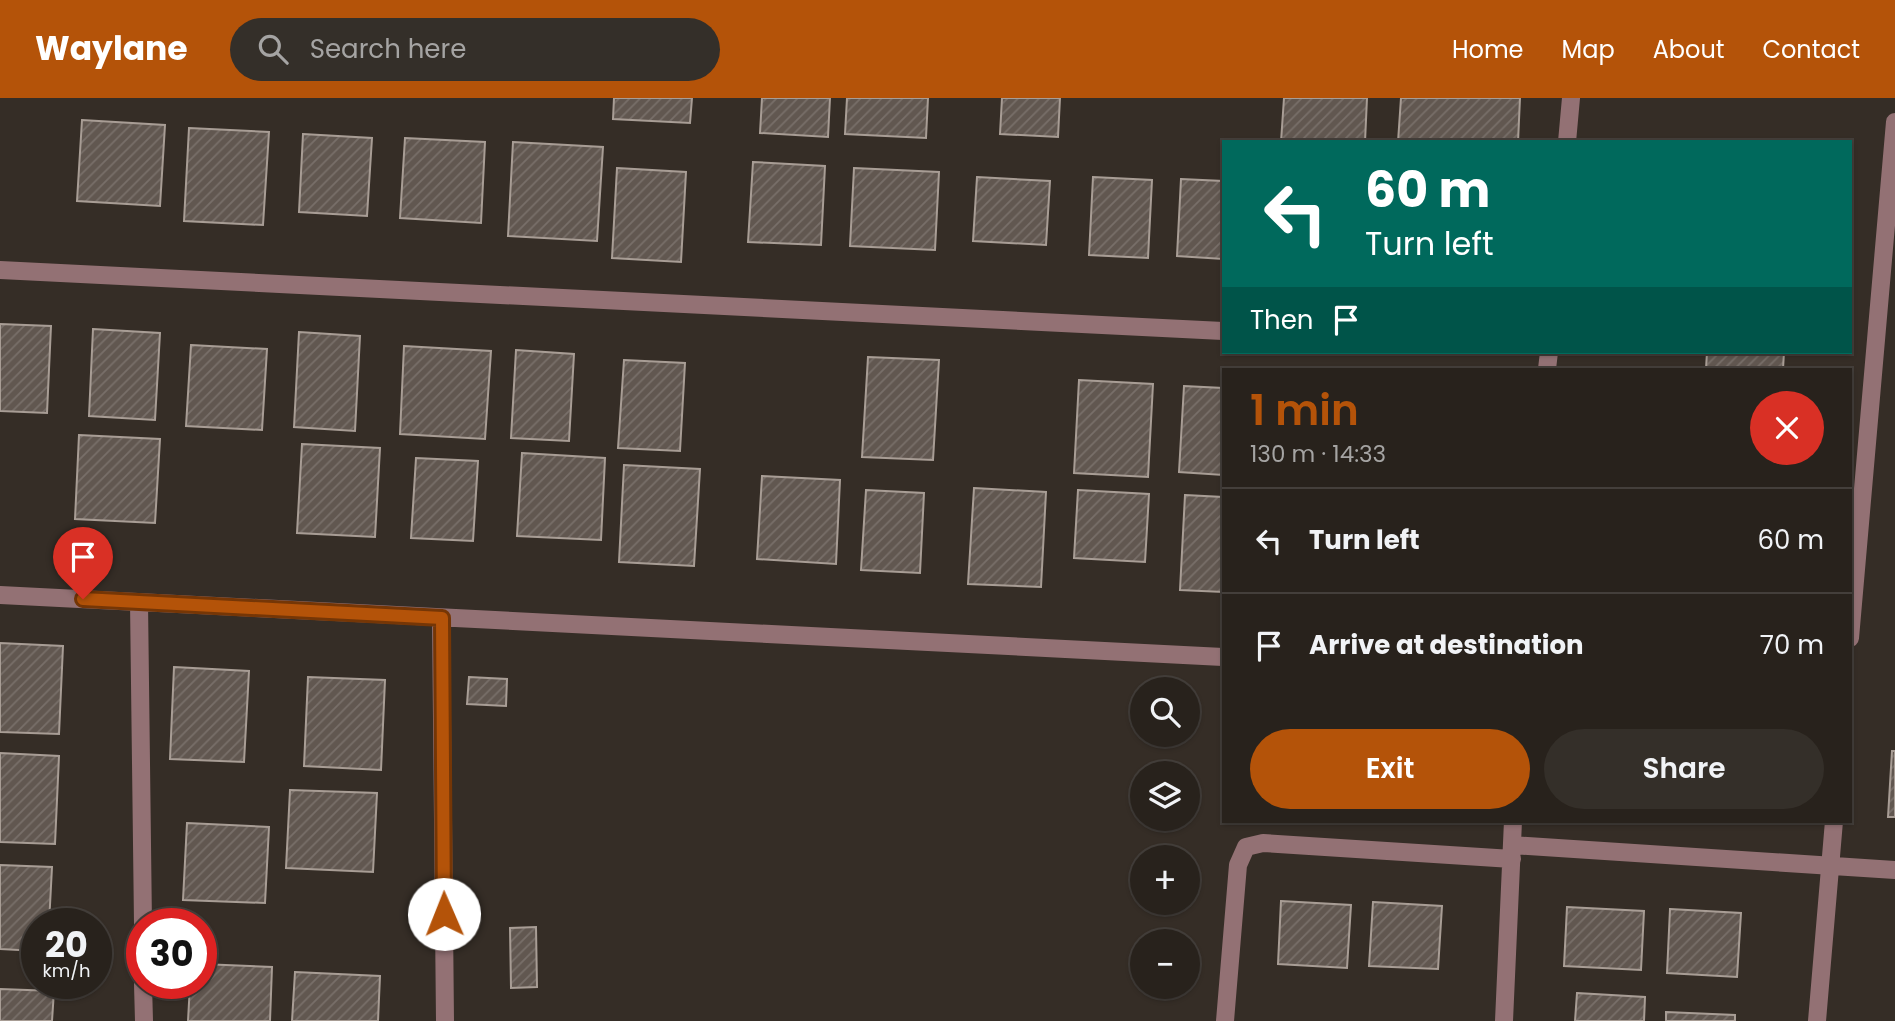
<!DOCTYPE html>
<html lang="en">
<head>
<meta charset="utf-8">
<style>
	:root { --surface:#28221c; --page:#342f29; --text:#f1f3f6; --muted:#a5a4a3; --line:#443f3b; --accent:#b45309 }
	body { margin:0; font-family:Poppins,sans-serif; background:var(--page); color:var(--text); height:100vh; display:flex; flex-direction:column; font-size:26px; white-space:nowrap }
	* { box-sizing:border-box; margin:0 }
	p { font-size:23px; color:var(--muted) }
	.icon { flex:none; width:38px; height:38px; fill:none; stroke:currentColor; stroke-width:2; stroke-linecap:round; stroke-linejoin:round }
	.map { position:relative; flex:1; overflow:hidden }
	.drawer { position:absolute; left:1222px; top:270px; width:630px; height:455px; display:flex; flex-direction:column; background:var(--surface); border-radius:0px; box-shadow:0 2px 5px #0004,0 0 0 2px var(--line) }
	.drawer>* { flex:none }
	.hud { position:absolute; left:1222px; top:42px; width:630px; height:214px; border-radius:0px; box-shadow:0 2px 5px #0004,0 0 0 2px var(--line); background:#00695c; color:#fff; overflow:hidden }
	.buttons { position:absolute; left:1130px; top:579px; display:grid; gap:14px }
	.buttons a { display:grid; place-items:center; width:70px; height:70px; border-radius:50%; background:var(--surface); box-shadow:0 2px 5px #0004,0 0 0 2px var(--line); font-size:35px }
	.speed { position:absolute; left:21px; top:810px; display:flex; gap:14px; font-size:35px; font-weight:700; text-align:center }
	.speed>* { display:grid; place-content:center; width:91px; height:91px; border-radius:50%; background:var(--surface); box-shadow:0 2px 5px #0004,0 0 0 2px var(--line); line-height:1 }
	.speed small { font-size:18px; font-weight:400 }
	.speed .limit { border:10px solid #d22; background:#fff; color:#111 }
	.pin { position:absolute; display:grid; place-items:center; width:60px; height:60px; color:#fff; margin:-72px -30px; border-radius:50% 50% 50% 0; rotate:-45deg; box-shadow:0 0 7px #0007 }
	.pin .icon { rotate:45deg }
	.me { position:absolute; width:77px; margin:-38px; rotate:359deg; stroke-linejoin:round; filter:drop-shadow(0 0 5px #0008) }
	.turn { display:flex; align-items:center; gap:24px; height:147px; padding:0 28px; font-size:32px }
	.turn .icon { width:91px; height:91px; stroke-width:2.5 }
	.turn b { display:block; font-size:49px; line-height:60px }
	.then { display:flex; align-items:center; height:66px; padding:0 28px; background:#0003; gap:14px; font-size:26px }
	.round { display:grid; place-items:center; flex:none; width:74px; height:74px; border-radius:37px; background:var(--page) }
	.overview { display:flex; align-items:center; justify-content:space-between; height:119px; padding:0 28px }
	h1 { font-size:42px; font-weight:600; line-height:52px; color:var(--accent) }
	.primary-button { display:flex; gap:14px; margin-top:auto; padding:14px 28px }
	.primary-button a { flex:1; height:80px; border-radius:42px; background:var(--accent); color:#fff; font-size:28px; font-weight:600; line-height:80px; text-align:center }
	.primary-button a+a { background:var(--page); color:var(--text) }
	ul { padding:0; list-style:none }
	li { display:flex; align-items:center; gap:21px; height:105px; padding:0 28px; border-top:2px solid var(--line) }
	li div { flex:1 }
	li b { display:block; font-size:26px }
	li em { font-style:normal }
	header { display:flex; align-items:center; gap:42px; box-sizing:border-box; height:98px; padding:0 35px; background:var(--accent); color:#fff }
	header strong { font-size:33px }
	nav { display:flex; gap:38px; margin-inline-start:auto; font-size:24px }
	.search { width:490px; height:63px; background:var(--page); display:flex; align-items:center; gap:18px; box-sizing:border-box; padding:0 24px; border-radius:38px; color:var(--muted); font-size:26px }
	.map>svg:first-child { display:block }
</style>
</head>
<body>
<header>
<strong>Waylane</strong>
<div class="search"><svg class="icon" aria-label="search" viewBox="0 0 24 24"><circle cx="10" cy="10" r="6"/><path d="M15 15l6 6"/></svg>Search here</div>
<nav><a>Home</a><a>Map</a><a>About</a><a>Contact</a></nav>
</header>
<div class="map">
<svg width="1895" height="923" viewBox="0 0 1895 923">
	<defs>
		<pattern id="building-hatch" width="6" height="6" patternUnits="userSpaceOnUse" patternTransform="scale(1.75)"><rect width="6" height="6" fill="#615750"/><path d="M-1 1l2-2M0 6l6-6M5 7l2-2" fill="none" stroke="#786f69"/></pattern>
	</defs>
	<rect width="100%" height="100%" fill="#352d26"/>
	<!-- building -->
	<path fill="url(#building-hatch)" stroke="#a89d95" stroke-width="2" d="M614,0H692L690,25L613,21Z
		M762,0H830L828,39L760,35Z
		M847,0H928L926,40L845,36Z
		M1002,0H1060L1058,39L1000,36Z
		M1284,0H1367L1365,44H1281Z
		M1401,0H1520L1518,44H1398Z
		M82,22L165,27L160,108L77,103Z
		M189,30L269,34L263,127L184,123Z
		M303,36L372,40L367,118L299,114Z
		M405,40L485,44L481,125L400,120Z
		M513,44L603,49L597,143L508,138Z
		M753,64L825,68L821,147L748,144Z
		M617,70L686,74L681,164L612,160Z
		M854,70L939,74L935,152L850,148Z
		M977,79L1050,83L1046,147L973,143Z
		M1093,79L1152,82L1148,160L1089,157Z
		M1181,81L1223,83V161L1177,158Z
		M0,226L51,228L47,315L0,313Z
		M93,231L160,235L155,322L89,318Z
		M299,234L360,238L355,333L294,329Z
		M191,247L267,251L262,332L186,328Z
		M404,248L491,253L485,341L400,336Z
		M516,252L574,256L569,343L511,340Z
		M1707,254H1784L1783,271H1706Z
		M868,259L939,262L933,362L862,359Z
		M624,262L685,265L680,353L618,350Z
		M1079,282L1153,286L1148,379L1074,375Z
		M1184,288L1223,290V377L1179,374Z
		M79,337L160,341L155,425L75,421Z
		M302,346L380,350L375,439L297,435Z
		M522,355L605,360L601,442L517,438Z
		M416,360L478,363L473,443L411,440Z
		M624,367L700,371L694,468L619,464Z
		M762,378L840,382L836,466L757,461Z
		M974,390L1046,394L1041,489L968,486Z
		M866,392L924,395L920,475L861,472Z
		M1078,392L1149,396L1145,464L1074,460Z
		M1185,397L1223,399V494L1180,492Z
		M0,545L63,548L59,636L0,634Z
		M174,569L249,573L244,664L170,661Z
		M308,579L385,582L381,672L304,668Z
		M469,579L507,581L506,608L467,606Z
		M1892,653H1895V719H1888Z
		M0,655L59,658L55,746L0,744Z
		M290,692L377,695L373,774L286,770Z
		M187,725L269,729L265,805L183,802Z
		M0,767L52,769L49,826H37V853L0,851Z
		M1281,803L1351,807L1347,870L1278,866Z
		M1373,804L1442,808L1438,871L1369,868Z
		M1567,809L1644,813L1641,872L1564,868Z
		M1670,811L1741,815L1737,879L1667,875Z
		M536,829L537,889L511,890L510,830Z
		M201,866L272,869L270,923H188L190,886H201Z
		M295,874L380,878L378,923H292Z
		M0,891L54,893L52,923H0Z
		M1577,895L1645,899L1644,923H1575Z
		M1666,914L1735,917V923H1666Z"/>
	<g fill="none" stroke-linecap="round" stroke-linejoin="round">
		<!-- minor -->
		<path stroke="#937174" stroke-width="18" d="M1567,44L1571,0
			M0,172L1223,233
			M1547,271L1549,254
			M0,497L1223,559
			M139,504L143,826
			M441,520L445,923
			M1850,540L1895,24
			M1512,747L1895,772
			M143,886L144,923
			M1225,923L1238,767L1246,749L1263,745L1512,761
			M1504,923L1513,723
			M1817,923L1834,723"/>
	</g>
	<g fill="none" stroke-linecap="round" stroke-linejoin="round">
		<!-- route casing -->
		<g stroke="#753606" stroke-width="18">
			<path id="route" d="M83,501L442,520L444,816"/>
		</g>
		<!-- route -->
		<use href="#route" stroke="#b45309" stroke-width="12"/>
	</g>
</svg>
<div class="buttons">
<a><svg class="icon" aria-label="search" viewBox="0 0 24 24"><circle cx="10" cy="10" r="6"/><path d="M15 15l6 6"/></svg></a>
<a><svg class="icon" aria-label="layers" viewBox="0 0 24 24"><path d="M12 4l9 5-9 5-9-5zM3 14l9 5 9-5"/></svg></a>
<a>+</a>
<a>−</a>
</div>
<div class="speed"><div>20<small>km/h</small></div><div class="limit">30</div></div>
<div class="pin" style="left:83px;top:501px;background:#d93025"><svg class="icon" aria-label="arrive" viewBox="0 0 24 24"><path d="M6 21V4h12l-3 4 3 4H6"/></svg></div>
<svg class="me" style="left:444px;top:816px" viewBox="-20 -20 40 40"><circle r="19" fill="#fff"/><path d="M0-13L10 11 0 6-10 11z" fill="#b45309"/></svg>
<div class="hud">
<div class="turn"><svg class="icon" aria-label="left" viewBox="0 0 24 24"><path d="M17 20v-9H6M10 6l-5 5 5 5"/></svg><div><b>60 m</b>Turn left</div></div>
<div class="then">Then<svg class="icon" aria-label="arrive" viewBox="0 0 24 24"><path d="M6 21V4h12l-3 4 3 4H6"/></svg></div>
</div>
<section class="drawer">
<div class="overview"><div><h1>1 min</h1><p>130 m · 14:33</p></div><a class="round" style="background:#d93025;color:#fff"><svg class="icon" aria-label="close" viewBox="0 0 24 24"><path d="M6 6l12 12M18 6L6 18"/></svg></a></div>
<ul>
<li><svg class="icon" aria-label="left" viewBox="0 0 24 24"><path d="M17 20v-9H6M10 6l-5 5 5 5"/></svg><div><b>Turn left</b></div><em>60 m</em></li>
<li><svg class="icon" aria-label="arrive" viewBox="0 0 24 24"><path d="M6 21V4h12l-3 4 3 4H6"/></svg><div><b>Arrive at destination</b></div><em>70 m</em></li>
</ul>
<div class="primary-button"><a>Exit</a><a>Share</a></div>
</section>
</div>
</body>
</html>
